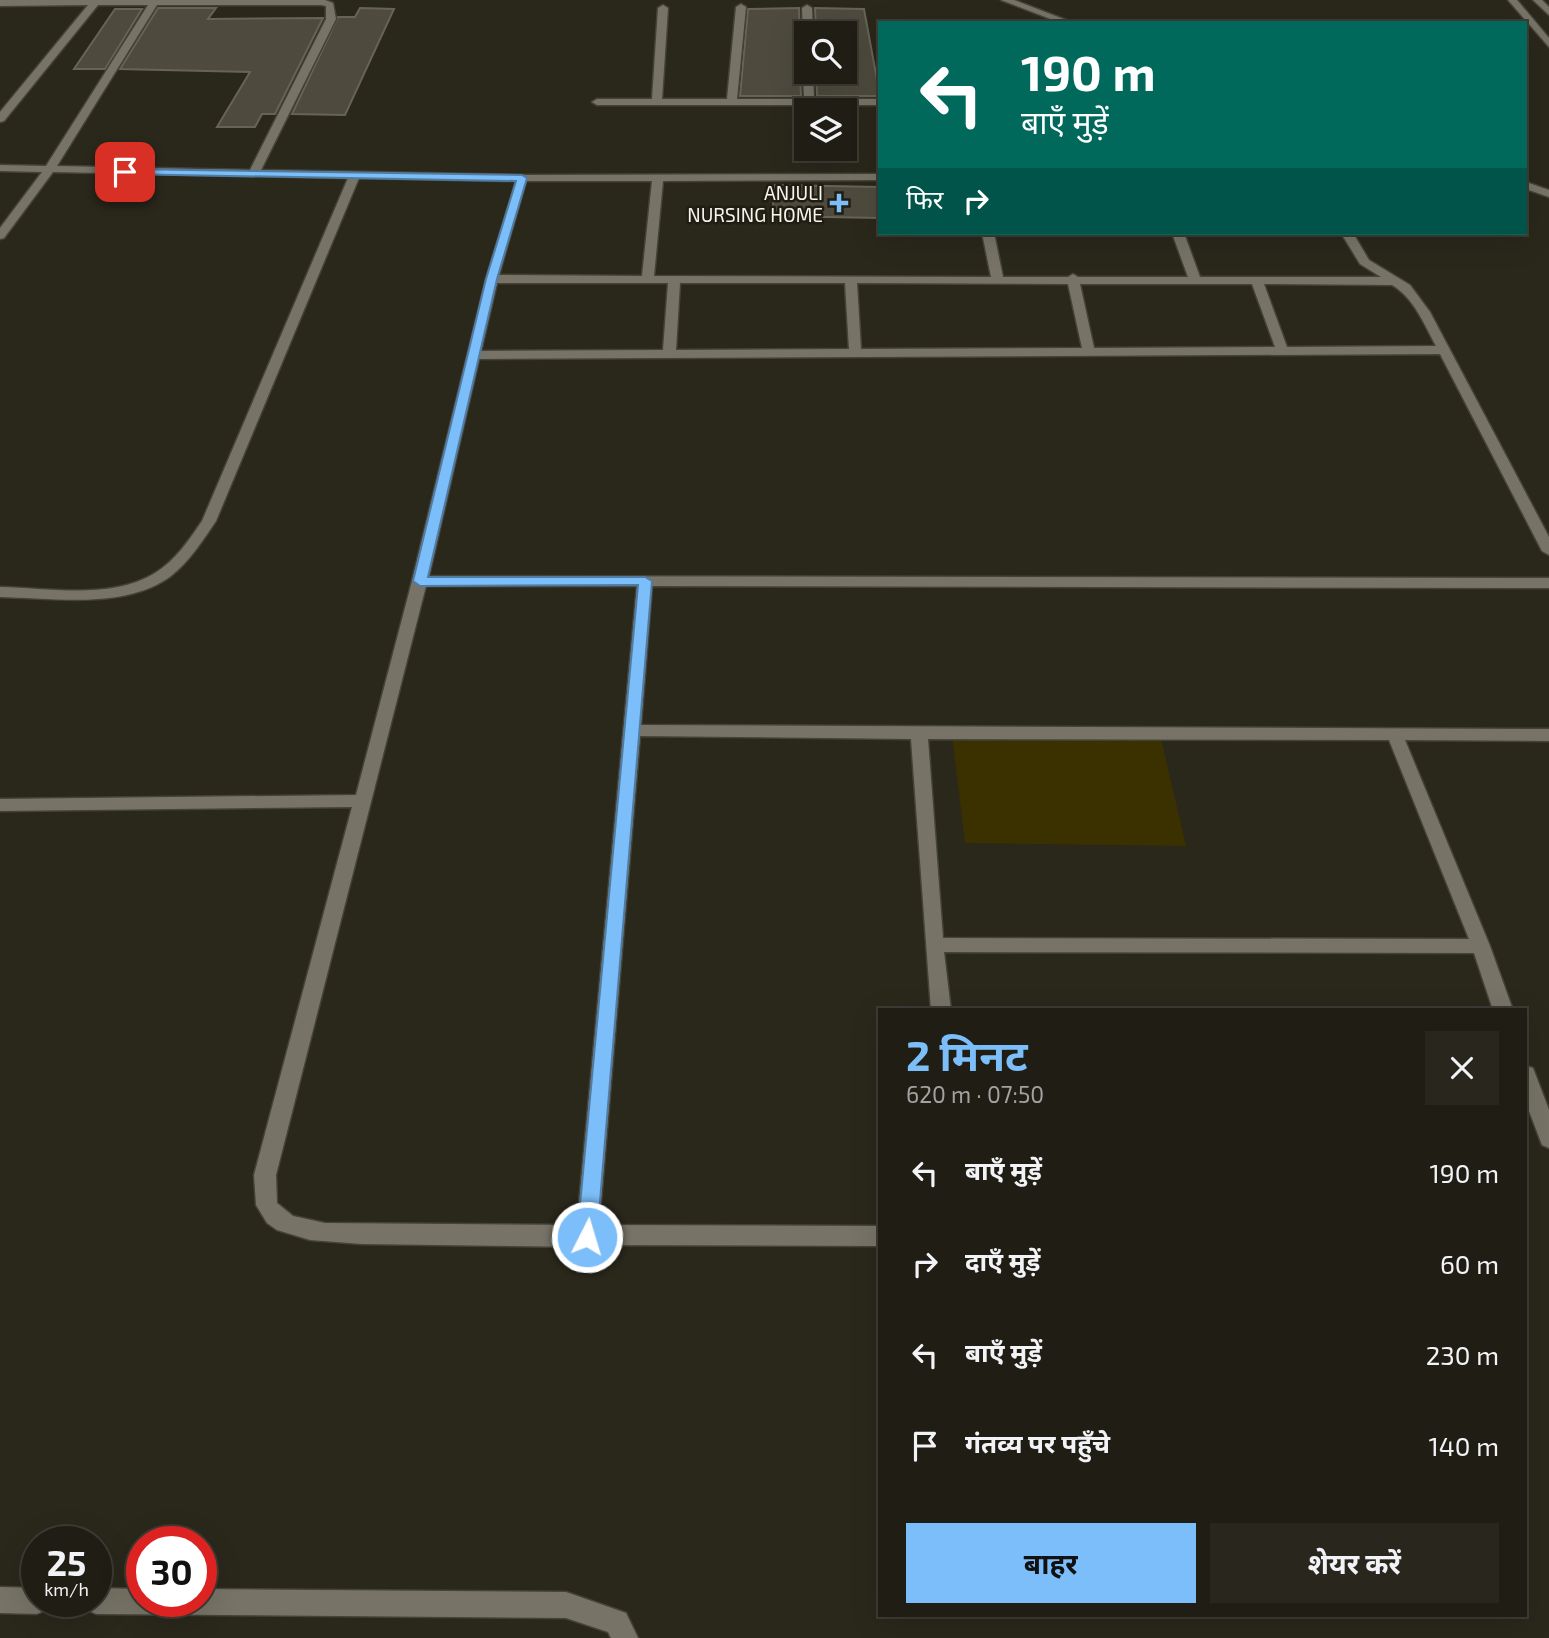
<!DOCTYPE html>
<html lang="hi">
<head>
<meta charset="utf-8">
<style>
	:root { --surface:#201d14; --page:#28261d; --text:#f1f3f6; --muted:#a2a2a0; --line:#3d3b34; --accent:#7cbef9 }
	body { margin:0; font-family:"Exo 2","Noto Sans Devanagari",sans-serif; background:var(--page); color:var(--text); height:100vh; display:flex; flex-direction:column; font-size:26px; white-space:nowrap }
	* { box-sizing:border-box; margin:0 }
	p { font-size:23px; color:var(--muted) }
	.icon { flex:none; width:38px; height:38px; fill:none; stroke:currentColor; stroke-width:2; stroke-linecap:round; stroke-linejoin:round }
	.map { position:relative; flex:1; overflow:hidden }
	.sheet { position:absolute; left:878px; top:1008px; width:649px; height:609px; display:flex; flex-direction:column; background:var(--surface); border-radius:0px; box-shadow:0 7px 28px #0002,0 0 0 2px var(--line) }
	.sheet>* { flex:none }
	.banner { position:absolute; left:878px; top:21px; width:649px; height:214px; border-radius:0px; box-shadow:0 7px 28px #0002,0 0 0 2px var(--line); background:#00695c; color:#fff; overflow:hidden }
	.controls { position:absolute; left:794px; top:21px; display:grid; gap:14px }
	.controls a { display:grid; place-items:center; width:63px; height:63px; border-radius:0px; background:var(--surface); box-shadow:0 7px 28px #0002,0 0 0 2px var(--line); font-size:35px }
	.speed { position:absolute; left:21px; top:1526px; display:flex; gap:14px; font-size:35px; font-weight:700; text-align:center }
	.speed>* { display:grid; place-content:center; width:91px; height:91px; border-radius:50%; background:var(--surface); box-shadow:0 7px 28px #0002,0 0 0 2px var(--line); line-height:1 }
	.speed small { font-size:18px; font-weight:400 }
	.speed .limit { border:10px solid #d22; background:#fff; color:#111 }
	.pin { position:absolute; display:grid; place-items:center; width:60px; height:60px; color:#fff; margin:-30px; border-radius:14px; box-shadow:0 4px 10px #0006 }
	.me { position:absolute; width:77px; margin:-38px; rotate:5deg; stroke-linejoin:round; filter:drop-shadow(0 0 5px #0008) }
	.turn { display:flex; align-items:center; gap:24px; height:147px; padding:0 28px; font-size:32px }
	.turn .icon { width:91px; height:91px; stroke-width:2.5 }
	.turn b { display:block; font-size:49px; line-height:60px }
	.then { display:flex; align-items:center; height:66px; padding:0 28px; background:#0003; gap:14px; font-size:26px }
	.round { display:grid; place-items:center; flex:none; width:74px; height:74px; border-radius:0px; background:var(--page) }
	.headline { display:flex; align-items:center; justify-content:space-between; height:119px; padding:0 28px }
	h1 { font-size:42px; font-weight:700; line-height:52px; color:var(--accent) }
	.cta { display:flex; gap:14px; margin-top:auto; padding:14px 28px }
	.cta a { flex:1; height:80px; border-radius:0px; background:var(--accent); color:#111; font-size:28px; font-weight:700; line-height:80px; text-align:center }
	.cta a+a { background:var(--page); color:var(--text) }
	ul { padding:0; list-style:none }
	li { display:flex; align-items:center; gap:21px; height:91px; padding:0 28px }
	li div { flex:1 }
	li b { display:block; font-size:26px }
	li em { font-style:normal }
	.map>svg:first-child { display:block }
</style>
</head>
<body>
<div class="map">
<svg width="1549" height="1638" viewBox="0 0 1549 1638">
	<rect width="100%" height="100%" fill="#2a271b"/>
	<!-- green -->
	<path fill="#3b3100" d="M1160,734L1186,846L965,843L952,735Z"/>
	<!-- building -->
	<path fill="#4e4b3e" stroke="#676457" stroke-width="2" d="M158,8H216L208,19L323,18L275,114H262L255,127H217L250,72L120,69Z
		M360,8L394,9L345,115L292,114L338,17H355Z
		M799,8L800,33L807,37V67L800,72L801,96H740L748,9Z
		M815,8L864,9L880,96H817L816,72H845V33H816Z
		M115,9H142L105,69H74Z
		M775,185L880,187V218L772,216Z"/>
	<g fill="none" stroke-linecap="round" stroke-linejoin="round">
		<!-- street casing -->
		<g stroke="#444239" stroke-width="3">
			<path id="street" d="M0,0H325L333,3L336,19L261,170L522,175L880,174V180L663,181L654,276L991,277L982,233H994L1003,277H1068L1073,274L1078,277H1188L1172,233H1184L1200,277H1381L1360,264L1341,233H1353L1369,260L1410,285L1430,312L1549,537V555L1542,551L1440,354L479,359L429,576L1549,578V588L652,586L641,725L1549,729V741L1405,740L1490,946L1513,1010H1493L1474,953L944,952L951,1010H931L911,739L640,736L599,1225L880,1226V1246L593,1245L587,1247L362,1244L310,1240L277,1230L267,1223L256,1205L254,1175L352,807L0,811V799L356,795L412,581L486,279L516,181L359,178L216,521C203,540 190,561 171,576C125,610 53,598 0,597V587C49,588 111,600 155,573C175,561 189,540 202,521L348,178L53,172L4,238L0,239V228L42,172L0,171V165L46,166L148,5H98L4,121L0,122V112L88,5L0,6ZM157,5H321L326,6V19L250,170L57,166ZM526,181H652L642,276L499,275ZM497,283H668L663,350L481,351ZM680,283H845L849,349L676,350ZM857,283L1068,284L1082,348L861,349ZM1080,284H1252L1275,347L1094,348ZM1264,284L1392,285C1414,298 1424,324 1436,346L1287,347ZM426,586H637L577,1225L325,1223L293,1216L277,1203L276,1175ZM928,739L1389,740L1469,939L943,938Z
				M1001,0H1014L1074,23H1061Z
				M741,4L746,7L737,99H804L803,72L807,69V72H813L814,99H880V105H597L592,102L597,99H652L658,8L663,5L668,8L662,99H727L736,7Z
				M807,5L812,8L813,33L807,35L803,33L802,8Z
				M1526,182L1549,190V197L1526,189Z
				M1526,1066L1533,1068L1549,1110V1148L1542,1145L1526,1103Z
				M0,1587L37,1588V1601H50L46,1610L37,1614L0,1613Z
				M96,1588L142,1589V1601H201V1589L566,1592L626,1613L638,1638H611L608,1632L566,1618L96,1614L87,1610L83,1601H96Z"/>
		</g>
		<!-- secondary casing -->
		<g stroke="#444239" stroke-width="3">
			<path id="secondary" d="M1508,0H1517L1549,38V47Z
				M1533,0H1542L1549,7V15Z"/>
		</g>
		<!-- street -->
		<use href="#street" fill="#777467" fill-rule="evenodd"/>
		<!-- secondary -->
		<use href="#secondary" fill="#777467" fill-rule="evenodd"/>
	</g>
	<!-- route -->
	<path fill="#7cbef9" stroke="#517ca2" stroke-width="2" d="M125,169L522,175L527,178L497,279L428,577H645L652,581L597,1237L594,1243L587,1246L580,1243L577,1237L638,585L420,586L413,581L486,279L516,181L122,174L121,172Z"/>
	<!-- markers -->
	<path fill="#7cbef9" stroke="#201d12" stroke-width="2.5" d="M835.5 192.5h7v7h7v7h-7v7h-7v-7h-7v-7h7z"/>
	<g text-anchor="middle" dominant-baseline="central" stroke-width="5" stroke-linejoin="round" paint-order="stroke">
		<!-- far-poi labels -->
		<g font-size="19" fill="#f6f4ec" stroke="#201d12" text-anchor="end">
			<text x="823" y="192">ANJULI<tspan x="823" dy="22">NURSING HOME</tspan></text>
		</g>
	</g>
</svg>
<div class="controls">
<a><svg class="icon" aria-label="search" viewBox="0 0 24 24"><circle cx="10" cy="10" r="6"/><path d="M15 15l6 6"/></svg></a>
<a><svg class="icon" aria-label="layers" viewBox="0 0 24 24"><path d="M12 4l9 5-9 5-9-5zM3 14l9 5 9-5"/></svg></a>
</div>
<div class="speed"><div>25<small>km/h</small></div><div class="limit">30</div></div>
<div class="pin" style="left:125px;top:172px;background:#d93025"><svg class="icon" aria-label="arrive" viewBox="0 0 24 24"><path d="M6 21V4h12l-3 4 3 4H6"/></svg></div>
<svg class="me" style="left:587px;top:1237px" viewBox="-20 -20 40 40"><circle r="17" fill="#7cbef9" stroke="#fff" stroke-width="3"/><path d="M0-11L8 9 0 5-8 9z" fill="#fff"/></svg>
<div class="banner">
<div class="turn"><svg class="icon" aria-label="left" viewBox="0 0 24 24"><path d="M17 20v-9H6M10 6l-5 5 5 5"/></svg><div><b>190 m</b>बाएँ मुड़ें</div></div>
<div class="then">फिर<svg class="icon" aria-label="right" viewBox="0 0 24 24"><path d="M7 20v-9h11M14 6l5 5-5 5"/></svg></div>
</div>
<section class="sheet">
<div class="headline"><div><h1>2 मिनट</h1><p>620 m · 07:50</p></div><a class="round"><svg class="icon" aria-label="close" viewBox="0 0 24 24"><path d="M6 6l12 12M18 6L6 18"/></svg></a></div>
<ul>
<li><svg class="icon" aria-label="left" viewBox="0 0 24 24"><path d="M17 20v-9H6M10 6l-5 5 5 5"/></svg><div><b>बाएँ मुड़ें</b></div><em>190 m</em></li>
<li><svg class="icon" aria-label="right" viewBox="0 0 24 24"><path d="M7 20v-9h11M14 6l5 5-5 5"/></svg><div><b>दाएँ मुड़ें</b></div><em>60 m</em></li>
<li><svg class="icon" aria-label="left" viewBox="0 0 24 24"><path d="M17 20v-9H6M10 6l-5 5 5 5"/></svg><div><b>बाएँ मुड़ें</b></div><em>230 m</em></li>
<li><svg class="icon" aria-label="arrive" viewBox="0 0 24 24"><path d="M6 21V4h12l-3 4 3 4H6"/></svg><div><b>गंतव्य पर पहुँचे</b></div><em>140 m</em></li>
</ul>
<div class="cta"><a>बाहर</a><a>शेयर करें</a></div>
</section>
</div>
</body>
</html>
